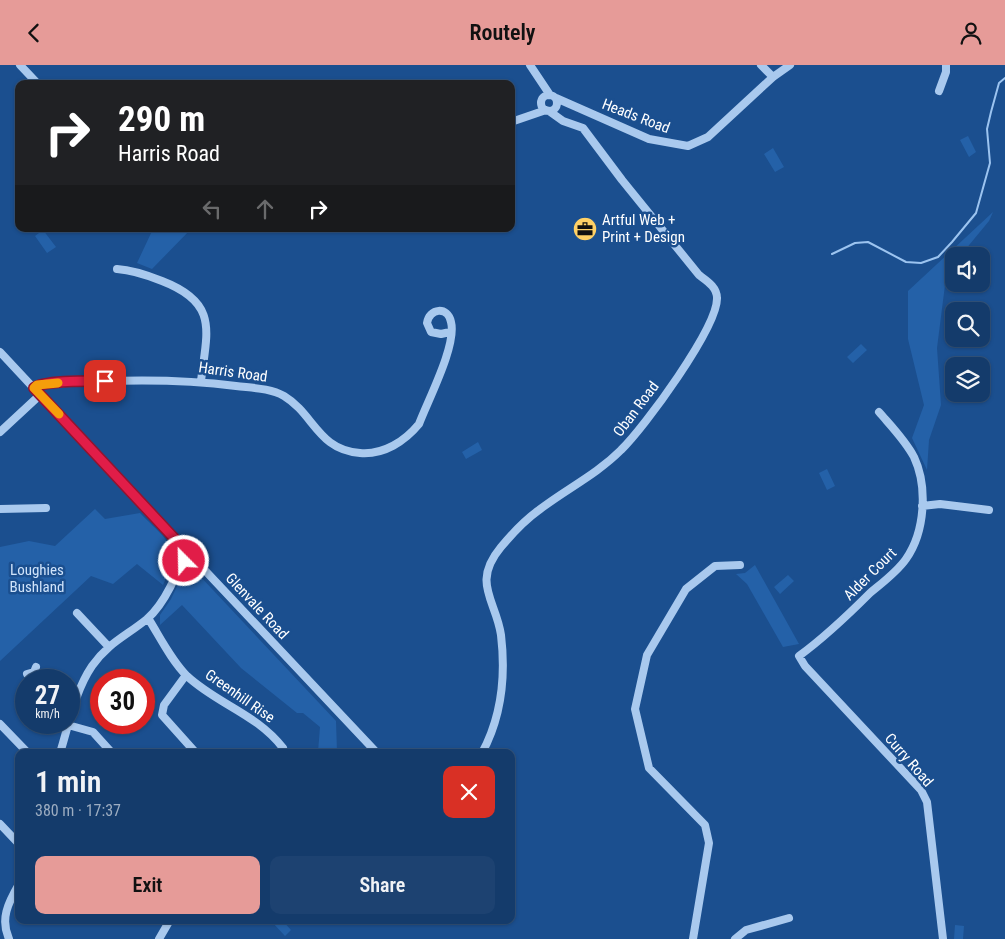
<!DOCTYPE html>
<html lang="en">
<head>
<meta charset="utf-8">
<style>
	:root { --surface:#143b6b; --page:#1d4271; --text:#f1f3f6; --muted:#9dadc1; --line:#33557e; --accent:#e69b98 }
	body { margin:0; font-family:"Roboto Condensed",sans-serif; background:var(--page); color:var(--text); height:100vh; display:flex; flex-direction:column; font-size:19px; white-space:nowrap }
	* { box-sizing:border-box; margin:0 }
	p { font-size:16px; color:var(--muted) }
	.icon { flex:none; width:28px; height:28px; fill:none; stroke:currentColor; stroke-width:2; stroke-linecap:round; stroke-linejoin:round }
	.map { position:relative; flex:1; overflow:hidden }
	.details { position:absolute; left:15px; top:684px; width:500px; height:175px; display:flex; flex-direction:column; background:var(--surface); border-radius:10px; box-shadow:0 1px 4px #0004,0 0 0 1px var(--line) }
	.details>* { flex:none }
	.top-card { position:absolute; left:15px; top:15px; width:500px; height:152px; border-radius:10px; box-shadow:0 1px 4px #0004,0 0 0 1px var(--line); background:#202124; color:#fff; overflow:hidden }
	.fabs { position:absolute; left:945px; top:182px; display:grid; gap:10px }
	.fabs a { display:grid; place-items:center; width:45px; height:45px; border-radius:10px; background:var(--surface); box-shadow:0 1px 4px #0004,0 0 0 1px var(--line); font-size:25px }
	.speed { position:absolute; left:15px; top:604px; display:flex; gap:10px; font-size:25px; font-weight:700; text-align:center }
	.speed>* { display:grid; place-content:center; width:65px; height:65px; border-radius:50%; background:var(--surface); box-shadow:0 1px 4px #0004,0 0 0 1px var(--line); line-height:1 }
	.speed small { font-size:12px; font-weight:400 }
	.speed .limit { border:8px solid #d22; background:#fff; color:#111 }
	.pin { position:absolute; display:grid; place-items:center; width:42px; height:42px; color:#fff; margin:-21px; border-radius:10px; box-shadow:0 2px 8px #0006 }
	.me { position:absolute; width:55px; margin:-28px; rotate:337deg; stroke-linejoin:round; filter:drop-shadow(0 0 4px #0008) }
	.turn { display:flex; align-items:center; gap:18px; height:105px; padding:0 20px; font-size:22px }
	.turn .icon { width:65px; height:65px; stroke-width:2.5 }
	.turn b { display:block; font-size:35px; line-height:42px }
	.lanes { display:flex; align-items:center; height:48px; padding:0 20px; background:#0003; justify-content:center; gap:25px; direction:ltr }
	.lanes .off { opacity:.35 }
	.round { display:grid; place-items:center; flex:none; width:52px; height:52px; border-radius:10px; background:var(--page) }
	.summary { display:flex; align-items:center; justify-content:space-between; height:85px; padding:0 20px }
	h1 { font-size:30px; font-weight:600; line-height:38px }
	.button { display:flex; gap:10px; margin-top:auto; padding:10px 20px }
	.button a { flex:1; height:58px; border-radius:10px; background:var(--accent); color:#111; font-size:20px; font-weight:600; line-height:58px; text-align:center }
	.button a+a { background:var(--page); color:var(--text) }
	header { display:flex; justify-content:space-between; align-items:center; height:65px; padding:0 20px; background:var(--accent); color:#111; font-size:22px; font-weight:600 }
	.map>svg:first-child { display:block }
</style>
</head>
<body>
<header><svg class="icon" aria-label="back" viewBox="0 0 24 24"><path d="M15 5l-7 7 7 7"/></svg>Routely<svg class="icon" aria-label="person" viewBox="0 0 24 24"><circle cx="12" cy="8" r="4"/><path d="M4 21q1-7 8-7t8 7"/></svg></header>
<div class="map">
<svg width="1005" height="874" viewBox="0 0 1005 874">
	<rect width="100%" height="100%" fill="#1b4f8f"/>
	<!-- green -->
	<path fill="#2461a8" d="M968,71L976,87L969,92L960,75Z
		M773,83L784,102L775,107L764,89Z
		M993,147L989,156L960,191H954V203L945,220L937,283L941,340L929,375L927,405L912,373L924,340L908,274V226Z
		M153,164H191L152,204L137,198Z
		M43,165L56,182L47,188L35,171Z
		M861,279L867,285L853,298L847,292Z
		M478,377L482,385L466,394L462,387Z
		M827,404L835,421L827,425L819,408Z
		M95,444L105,454L140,448C167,476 182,480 163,520L137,499L113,519L91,511L0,596V482L29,476L55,481Z
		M755,500L799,579L783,582L747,519L736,509L745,508Z
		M189,505L198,509L336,656L337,687H318L320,662L303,648H297L241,603L182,540L160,560V550L171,534L183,509Z
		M788,510L794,516L780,529L774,522Z
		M275,855H282L291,865L285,871L272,857Z
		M955,860L964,861L963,874H954Z"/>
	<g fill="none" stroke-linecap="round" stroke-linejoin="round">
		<!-- stream -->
		<path stroke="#9cc4f0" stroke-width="2" d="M832,189L855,178L868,177L906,197L921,198L938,192L952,177L976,148L990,98L987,64L991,47L999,18L1005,13"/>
		<!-- minor -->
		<path stroke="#a9c9ee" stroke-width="8" d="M20,0L38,19
			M530,0L550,30
			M761,0L773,12
			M939,26L946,7V0
			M541 38a8 8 0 1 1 16 0a8 8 0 1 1-16 0Z
			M556,33L649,74L688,81L708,72L773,12L790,0
			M511,57L546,45
			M117,204C133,205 147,210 162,216C219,238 207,266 201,316
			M0,287L166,465C171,470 177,476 179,484C185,503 161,542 147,554C126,571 108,578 92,601C75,626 69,659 60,688
			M34,323L37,320L47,319C111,315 173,313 236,321C252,323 270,323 284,331C314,349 318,385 360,388C384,390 405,376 419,359C428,335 457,280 451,257C448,241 429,243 427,258L431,267L441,269L450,267
			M879,347C891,361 905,375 914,392C928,422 925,467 906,494C897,507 882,518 870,528C847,551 825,572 799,591L805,601L921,725L927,737L943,874
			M0,367L41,329
			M922,441L940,439L989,445
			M0,444L46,443
			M181,495L198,498L377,688
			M77,548L108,581
			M148,553C160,572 171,595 187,611C217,639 257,649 283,683
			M34,607L41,615
			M27,609L34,607L36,602
			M186,610L164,640L162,650L196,688
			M0,659L28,688
			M68,660L93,667L112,688
			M482,688C502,651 506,612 501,570C496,535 471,518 501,482C511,470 525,455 539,445C566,424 596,410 621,385C644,363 718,262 717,233C717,222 707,216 699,210L622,115L583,63L563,56L549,46
			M0,759L19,779
			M9,874C0,854 8,838 19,819
			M159,874L170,855
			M693,874L709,778L705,760L649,703L635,644L647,590L686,524L715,501L740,500
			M735,874L746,865L789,853"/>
	</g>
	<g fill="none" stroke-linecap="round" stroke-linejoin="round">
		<!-- route casing -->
		<g stroke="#92132f" stroke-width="12">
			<path id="route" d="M105,316C91,316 43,315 34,323L174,473L179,483L181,496H184"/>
		</g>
		<!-- route -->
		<use href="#route" stroke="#e11d48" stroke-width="9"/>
		<!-- slow -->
		<path stroke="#f59e0b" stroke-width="9" d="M58,318L37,320L34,323L59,349"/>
	</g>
	<!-- icons -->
	<defs>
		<g id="office-disc" transform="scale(1.25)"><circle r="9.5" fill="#ffd166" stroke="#1b4f8f"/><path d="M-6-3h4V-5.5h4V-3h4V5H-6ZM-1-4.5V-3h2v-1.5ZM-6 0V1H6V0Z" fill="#111"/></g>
	</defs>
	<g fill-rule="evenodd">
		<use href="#office-disc" x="585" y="164"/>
	</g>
	<g text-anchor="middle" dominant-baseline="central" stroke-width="5" stroke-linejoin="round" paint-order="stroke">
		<!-- street labels -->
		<g font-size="15" fill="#fff" stroke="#1b4f8f">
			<text transform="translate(636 51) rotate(21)">Heads Road</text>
			<text transform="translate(233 307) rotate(8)">Harris Road</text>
			<text transform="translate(636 344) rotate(-53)">Oban Road</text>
			<text transform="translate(870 509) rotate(-45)">Alder Court</text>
			<text transform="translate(257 541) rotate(47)">Glenvale Road</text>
			<text transform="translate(240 631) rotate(35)">Greenhill Rise</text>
			<text transform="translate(909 695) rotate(49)">Curry Road</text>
		</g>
		<!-- poi labels -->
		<g font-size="15" fill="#fff" stroke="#1b4f8f" text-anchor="start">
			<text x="602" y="155">Artful Web +<tspan x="602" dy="17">Print + Design</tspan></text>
		</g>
		<!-- park labels -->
		<g font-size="15" fill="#cfe3fa" stroke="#1b4f8f">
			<text x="37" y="505">Loughies<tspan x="37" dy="17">Bushland</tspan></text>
		</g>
	</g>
</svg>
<div class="fabs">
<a><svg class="icon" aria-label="sound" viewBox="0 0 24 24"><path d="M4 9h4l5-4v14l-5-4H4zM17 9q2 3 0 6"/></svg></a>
<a><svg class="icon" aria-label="search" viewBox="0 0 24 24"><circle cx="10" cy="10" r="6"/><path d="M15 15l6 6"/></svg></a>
<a><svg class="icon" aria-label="layers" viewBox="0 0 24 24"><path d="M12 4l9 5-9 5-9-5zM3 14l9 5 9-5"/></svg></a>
</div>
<div class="speed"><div>27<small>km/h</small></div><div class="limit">30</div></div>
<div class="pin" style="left:105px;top:316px;background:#d93025"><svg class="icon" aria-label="arrive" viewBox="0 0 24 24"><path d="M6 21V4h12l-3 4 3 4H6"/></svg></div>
<svg class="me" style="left:184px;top:496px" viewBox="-20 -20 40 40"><circle r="17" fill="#e11d48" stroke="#fff" stroke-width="3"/><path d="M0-11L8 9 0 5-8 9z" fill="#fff"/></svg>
<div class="top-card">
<div class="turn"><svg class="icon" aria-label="right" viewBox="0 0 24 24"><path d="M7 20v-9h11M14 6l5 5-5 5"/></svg><div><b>290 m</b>Harris Road</div></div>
<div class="lanes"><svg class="icon off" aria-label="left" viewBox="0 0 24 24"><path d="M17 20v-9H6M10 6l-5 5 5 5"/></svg><svg class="icon off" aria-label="ahead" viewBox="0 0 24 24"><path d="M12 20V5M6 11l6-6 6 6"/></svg><svg class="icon" aria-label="right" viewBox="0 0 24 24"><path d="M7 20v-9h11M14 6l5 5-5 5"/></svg></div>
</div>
<section class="details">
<div class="summary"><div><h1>1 min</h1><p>380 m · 17:37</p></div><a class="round" style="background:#d93025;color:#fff"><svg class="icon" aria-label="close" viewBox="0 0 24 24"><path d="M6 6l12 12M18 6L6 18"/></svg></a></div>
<div class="button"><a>Exit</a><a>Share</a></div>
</section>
</div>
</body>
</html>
